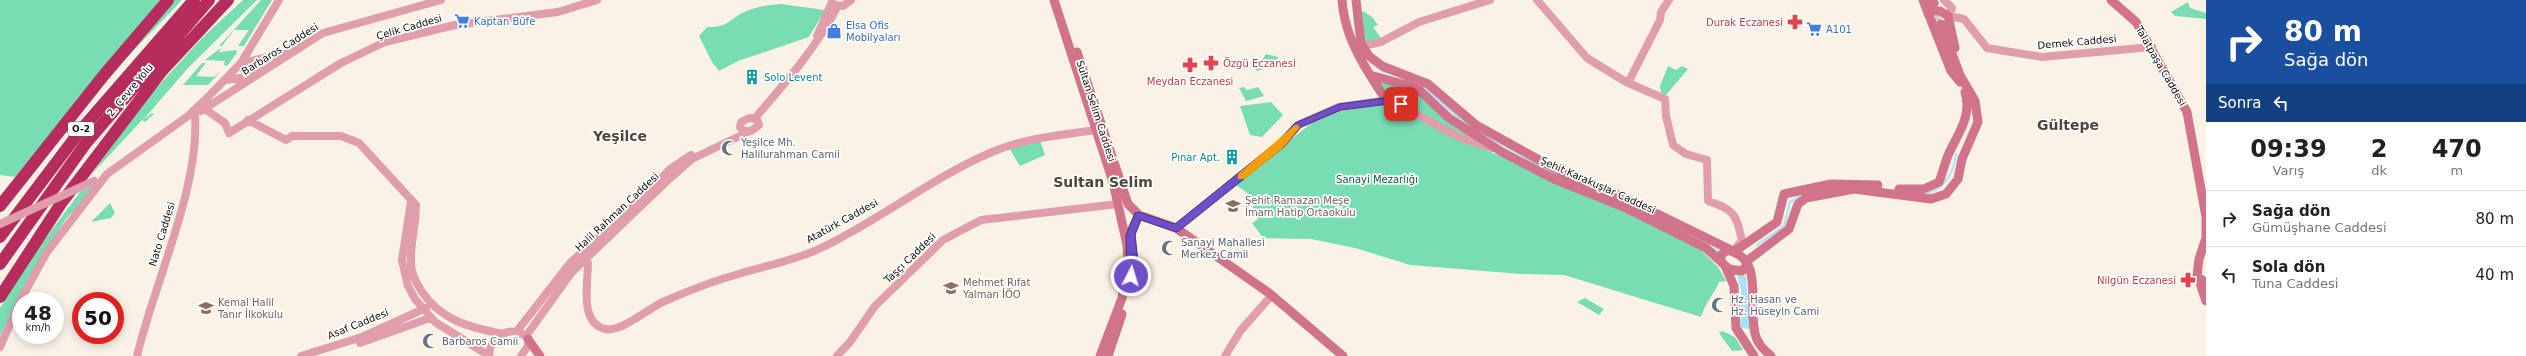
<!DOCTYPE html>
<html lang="tr">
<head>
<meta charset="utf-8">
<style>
	:root { --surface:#fff; --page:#f2f2f2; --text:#202124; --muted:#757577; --line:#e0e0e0 }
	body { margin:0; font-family:"DejaVu Sans",sans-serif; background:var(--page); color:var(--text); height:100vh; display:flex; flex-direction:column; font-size:15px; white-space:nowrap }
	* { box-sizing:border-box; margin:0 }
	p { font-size:13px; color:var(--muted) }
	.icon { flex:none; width:22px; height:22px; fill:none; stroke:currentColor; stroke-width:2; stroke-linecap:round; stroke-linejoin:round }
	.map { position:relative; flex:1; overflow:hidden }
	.panel { display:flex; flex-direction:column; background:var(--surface); width:320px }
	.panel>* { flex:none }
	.banner { background:#1a4fa0; color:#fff; overflow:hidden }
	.speed { position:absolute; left:12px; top:292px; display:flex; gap:8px; font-size:20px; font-weight:700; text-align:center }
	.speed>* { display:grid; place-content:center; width:52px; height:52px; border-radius:50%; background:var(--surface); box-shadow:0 2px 10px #0003; line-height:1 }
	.speed small { font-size:10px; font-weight:400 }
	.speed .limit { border:6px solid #d22; background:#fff; color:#111 }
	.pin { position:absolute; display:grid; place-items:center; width:34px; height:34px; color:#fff; margin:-17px; border-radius:8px; box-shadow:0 2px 6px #0006 }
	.me { position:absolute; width:44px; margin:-22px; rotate:5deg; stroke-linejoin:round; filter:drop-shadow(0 0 3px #0008) }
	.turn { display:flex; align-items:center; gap:14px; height:84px; padding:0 12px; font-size:18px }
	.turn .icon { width:52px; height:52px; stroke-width:2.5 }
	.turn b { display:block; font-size:28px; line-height:34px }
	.then { display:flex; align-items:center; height:38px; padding:0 12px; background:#0003; gap:8px; font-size:15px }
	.eta { display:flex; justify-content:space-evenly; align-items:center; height:68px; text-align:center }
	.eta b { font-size:24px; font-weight:600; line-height:28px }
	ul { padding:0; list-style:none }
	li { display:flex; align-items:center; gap:12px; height:56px; padding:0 12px; border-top:1px solid var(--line) }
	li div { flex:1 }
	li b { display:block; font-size:15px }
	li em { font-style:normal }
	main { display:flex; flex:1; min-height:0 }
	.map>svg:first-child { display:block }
</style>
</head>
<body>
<main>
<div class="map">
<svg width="2206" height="356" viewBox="0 0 2206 356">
	<rect width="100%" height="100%" fill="#fbf2e6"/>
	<!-- green -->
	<path fill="#78ddb3" d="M0,0H160L15,177L0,175Z
		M170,0H182L110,75Z
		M243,0H257L188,68L143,120L152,113L154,114L145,122L142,120L90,176L150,95L203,37Z
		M261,0H272L244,46H238L249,30H234L222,46H219Z
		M2188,2L2190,8L2206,13V19L2175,16L2171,12Z
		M781,4L825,10L809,37L738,61L719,71L712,62L699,36L707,27C730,28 730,17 747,11C758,6 769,5 781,4Z
		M1363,11L1372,17L1378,25L1373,27L1381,38L1371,42H1362L1358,15Z
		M219,49H221L219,52L236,50L237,53L227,66L224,65L225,61L205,60Z
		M1266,54L1278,57L1277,65L1257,71L1252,64L1256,59L1262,60Z
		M202,63H206L196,76L214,77L221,71L208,85H183Z
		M1668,66L1676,70L1682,66L1688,69L1666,95L1661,92L1660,86Z
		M1376,79L1410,88L1477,141L1453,131L1380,88Z
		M1244,87L1247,90L1258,87L1264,96L1246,101L1239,88Z
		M1271,102L1283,115L1262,137L1250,135L1240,106Z
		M1390,104L1461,140L1518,163L1618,208L1701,250L1718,267L1726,281L1719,282C1714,295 1705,303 1701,317L1564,275L1521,274L1410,265L1355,248L1311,239L1263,238L1252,223L1258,219L1253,215V197L1236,185L1315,120L1331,112Z
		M1040,140L1045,155L1020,166L1009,148Z
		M93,186L96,187L66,219L31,274L0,336V308L27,263L80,192Z
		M110,203L115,213L111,218L91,222Z
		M1585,298L1604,309L1599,315L1577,302Z
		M1722,331L1735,337L1743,350L1732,351L1719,333Z"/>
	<!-- water -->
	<path fill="#a5e3fa" d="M1737,275L1746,276L1750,329L1741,328V290Z"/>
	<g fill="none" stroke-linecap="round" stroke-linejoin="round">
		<!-- stream -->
		<path stroke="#a5e3fa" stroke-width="2" d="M1382,71L1388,73
			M1422,87C1440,100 1455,116 1473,128
			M1478,131L1560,177
			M1927,194C1946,187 1954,173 1956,154
			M1757,245L1784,226L1790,202L1803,195
			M1709,246L1718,251"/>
		<!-- secondary-tunnel -->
		<path stroke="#d7cfc5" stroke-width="9" stroke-dasharray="9 4.5" stroke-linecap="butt" d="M1930,4L1938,24"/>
		<!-- tertiary -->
		<path stroke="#e09ead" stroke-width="8" d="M1537,0L1587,58L1626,82L1665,99L1666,116L1673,145L1686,154L1707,160L1708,201C1735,210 1736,214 1742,241L1735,249
			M1944,0L1952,8L1948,16L1964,19L1987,48L2042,57L2152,47
			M835,5L843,6L851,0
			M818,39L817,36L832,2
			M1358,47L1381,42L1419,22L1490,0
			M249,62L243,68L245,71L260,69
			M241,63L287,53
			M225,80L240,78L241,82L238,87
			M1628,83L1660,20L1661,12L1669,0
			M205,109L225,123L229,133L341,63L385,42L455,25L558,12L597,0
			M201,111L323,33L441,0
			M749,118L757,119L759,125L751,131H743L740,127L741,122Z
			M755,118C786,82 816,48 838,6
			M248,120L286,140L292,136H341L359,143L416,205C416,225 410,244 411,263C411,273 416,283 422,292C442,321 469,327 503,334
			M411,201L402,260L408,286L415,299L435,322L488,355
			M1176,228L1282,144L1298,125L1339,107L1390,100L1459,137L1492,148
			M583,259L588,263C588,282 579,323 605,329C621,333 650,307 665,301C690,290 716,280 742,273C769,265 796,260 821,248C880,220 931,178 992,152C1025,138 1061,135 1096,130
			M517,331L571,262L640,201L670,169L691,155
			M526,336L572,272L668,180L692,159L748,132
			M360,343L430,318
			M0,347L21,299L47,252L107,174L188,116L207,98L241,63L279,0
			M137,356C154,283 200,188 195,115
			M301,356L362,337L426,308
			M489,356C490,335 511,324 528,338V346L521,356
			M837,356L850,342L875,306L943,240L981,220L1118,204
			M1225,356L1241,330L1272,295"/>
		<!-- secondary -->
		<path stroke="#d1738a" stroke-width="9" d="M1054,0L1113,182L1127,245L1128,263L1122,298L1100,356
			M1342,0C1344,28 1355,51 1370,75L1417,88L1449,118L1502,152L1554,179L1624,207L1706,248L1729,269L1742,271L1748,264
			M1356,0L1361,43L1369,56L1382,66L1428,84L1476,125L1561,172L1621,196L1731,250
			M1923,0L1951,71L1960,82
			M1932,0L1934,3
			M2111,0L2136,22L2187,112L2206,217V238L2199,259L2197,276L2206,283
			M1928,14L1931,11H1940L1948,16L1955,48
			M1077,52L1128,204L1139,215
			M1370,75L1382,94L1390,100
			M1899,189H1924L1939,182C1943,172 1945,162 1949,153C1959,132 1972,116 1965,92
			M1139,215L1176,228L1269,293L1343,356
			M1132,246L1131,231L1139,215
			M1735,251L1777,222L1784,194L1831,184L1878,185
			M1747,261L1789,229L1798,204L1806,198L1854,189L1931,199L1946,194L1958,179L1962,159L1978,122L1975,101L1960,75L1941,24
			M1722,263L1720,256L1727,250C1767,258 1746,309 1756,337C1758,344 1765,351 1771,356
			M1725,266L1734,286L1736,328L1754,356
			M2198,277L2206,301
			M528,339L540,356
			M1108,356L1122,314"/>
		<!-- motorway -->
		<path stroke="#b62c5d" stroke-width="12" d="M0,206L104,75L168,0
			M0,237L80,131L194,0
			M0,264L86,143L209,0
			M0,297L62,202L161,72L228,0"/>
		<!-- tertiary-bridge -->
		<path stroke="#e09ead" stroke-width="8" d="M0,224L94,181"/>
	</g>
	<!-- route -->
	<path fill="#6e4fc9" stroke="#483383" d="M1390,97L1405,104L1401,107L1389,104L1341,110L1301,127L1285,146L1179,231L1176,232L1141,220L1135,235L1138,262L1136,276L1131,280L1127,279L1126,235L1135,213L1139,212L1175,224L1278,141L1295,123L1339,104Z"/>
	<!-- slow -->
	<path fill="#f59e0b" d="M1296,124L1300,127L1285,146L1245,179H1238V174Z"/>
	<!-- icons -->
	<defs>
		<g id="supermarket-bare" transform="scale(1.2)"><path d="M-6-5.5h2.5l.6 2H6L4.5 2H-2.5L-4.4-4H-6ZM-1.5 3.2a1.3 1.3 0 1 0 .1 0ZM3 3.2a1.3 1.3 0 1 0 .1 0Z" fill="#3f7fe0" stroke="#fff" stroke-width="2.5" paint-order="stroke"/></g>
		<g id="pharmacy-bare" transform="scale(1.2)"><path d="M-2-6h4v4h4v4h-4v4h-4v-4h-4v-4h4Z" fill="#e0444e" stroke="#fff" stroke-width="2.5" paint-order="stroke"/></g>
		<g id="shop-bare" transform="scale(1.2)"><path d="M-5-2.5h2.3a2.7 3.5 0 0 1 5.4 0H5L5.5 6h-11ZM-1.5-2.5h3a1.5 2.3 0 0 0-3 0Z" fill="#3f7fe0" stroke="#fff" stroke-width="2.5" paint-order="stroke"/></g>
		<g id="building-bare" transform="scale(1.2)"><path d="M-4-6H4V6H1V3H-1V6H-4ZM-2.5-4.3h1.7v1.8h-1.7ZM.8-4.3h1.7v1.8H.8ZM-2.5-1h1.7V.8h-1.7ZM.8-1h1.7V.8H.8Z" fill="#0f9aa8" stroke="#fff" stroke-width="2.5" paint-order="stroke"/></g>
		<g id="mosque-bare" transform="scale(1.2)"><path d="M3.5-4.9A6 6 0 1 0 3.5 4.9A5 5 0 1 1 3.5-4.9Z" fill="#6b7280" stroke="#fff" stroke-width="2.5" paint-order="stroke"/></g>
		<g id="school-bare" transform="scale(1.2)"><path d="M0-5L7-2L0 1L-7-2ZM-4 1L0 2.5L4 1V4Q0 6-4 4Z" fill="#8d6e63" stroke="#fff" stroke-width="2.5" paint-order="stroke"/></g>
	</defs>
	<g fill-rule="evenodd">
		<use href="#supermarket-bare" x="462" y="21"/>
		<use href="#pharmacy-bare" x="1795" y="22"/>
		<use href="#supermarket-bare" x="1814" y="29"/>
		<use href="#shop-bare" x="834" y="31"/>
		<use href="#pharmacy-bare" x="1211" y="63"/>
		<use href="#pharmacy-bare" x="1190" y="65"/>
		<use href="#building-bare" x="752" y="77"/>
		<use href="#mosque-bare" x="729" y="148"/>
		<use href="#building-bare" x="1232" y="157"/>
		<use href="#school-bare" x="1233" y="206"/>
		<use href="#mosque-bare" x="1169" y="248"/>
		<use href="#pharmacy-bare" x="2188" y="280"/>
		<use href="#school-bare" x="951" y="288"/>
		<use href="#mosque-bare" x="1719" y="305"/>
		<use href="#school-bare" x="206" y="308"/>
		<use href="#mosque-bare" x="430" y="341"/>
	</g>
	<g text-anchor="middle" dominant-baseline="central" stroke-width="3.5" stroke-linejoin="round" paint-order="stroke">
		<!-- shield labels -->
		<rect fill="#fff" stroke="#565451" stroke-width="1" x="68" y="122" width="26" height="14" rx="3"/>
		<g font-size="9" font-weight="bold" fill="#0e0b07">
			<text x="81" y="129">O-2</text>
		</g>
		<!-- shop labels -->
		<g font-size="10" fill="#366cbe" stroke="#fff" text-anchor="start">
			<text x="474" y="21">Kaptan Büfe</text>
			<text x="846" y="25">Elsa Ofis<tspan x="846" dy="12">Mobilyaları</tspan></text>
			<text x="1826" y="29">A101</text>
		</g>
		<!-- health labels -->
		<g font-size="10" fill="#be3a42" stroke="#fff" text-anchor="end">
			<text x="1783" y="22">Durak Eczanesi</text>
			<text x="1223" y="63" text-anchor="start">Özgü Eczanesi</text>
			<text x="1190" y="81" text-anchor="middle">Meydan Eczanesi</text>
			<text x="2176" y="280">Nilgün Eczanesi</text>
		</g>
		<!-- street labels -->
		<g font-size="10" fill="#0e0b07" stroke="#fff">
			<text transform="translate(409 27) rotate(-16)">Çelik Caddesi</text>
			<text transform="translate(2077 42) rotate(-5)">Dernek Caddesi</text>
			<text transform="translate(280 49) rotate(-32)">Barbaros Caddesi</text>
			<text transform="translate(2161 66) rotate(60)">Talatpaşa Caddesi</text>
			<text transform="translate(130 90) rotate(-50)">2. Çevre Yolu</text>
			<text transform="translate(1096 111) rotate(72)">Sultan Selim Caddesi</text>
			<text transform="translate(1598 185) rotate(24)">Şehit Karakuşlar Caddesi</text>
			<text transform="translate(617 212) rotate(-43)">Halil Rahman Caddesi</text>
			<text transform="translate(842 221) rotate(-29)">Atatürk Caddesi</text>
			<text transform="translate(162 234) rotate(-73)">Nato Caddesi</text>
			<text transform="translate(910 258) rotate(-44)">Taşçı Caddesi</text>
			<text transform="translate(358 324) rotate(-22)">Asaf Caddesi</text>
		</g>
		<!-- culture labels -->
		<g font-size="10" fill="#0d838f" stroke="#fff" text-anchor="start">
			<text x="764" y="77">Solo Levent</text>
			<text x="1220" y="157" text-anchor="end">Pınar Apt.</text>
		</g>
		<!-- worship labels -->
		<g font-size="10" fill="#5b616d" stroke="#fff" text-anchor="start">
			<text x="741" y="142">Yeşilce Mh.<tspan x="741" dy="12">Halilurahman Camii</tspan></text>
			<text x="1181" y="242">Sanayi Mahallesi<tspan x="1181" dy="12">Merkez Camii</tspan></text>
			<text x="1731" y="299">Hz. Hasan ve<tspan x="1731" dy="12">Hz. Hüseyin Cami</tspan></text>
			<text x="442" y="341">Barbaros Camii</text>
		</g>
		<!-- park labels -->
		<g font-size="10" fill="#055d42" stroke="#fff">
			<text x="1377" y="179">Sanayi Mezarlığı</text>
		</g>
		<!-- education labels -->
		<g font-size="10" fill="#785e54" stroke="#fff" text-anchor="start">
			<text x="1245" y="200">Şehit Ramazan Meşe<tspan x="1245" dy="12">İmam Hatip Ortaokulu</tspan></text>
			<text x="963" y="282">Mehmet Rıfat<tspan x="963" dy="12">Yalman İÖO</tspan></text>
			<text x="218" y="302">Kemal Halil<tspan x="218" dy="12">Tanır İlkokulu</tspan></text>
		</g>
		<!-- district labels -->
		<g font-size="14" font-weight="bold" fill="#4d463c" stroke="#fff">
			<text x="2068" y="125">Gültepe</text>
			<text x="620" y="136">Yeşilce</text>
			<text x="1103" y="182">Sultan Selim</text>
		</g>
	</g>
</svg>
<div class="speed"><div>48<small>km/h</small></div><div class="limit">50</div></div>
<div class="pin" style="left:1401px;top:104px;background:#d93025"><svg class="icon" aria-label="arrive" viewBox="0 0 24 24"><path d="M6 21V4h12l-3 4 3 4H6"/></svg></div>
<svg class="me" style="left:1131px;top:276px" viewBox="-20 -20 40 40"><circle r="17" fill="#6e4fc9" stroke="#fff" stroke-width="3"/><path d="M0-11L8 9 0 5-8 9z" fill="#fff"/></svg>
</div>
<section class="panel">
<div class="banner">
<div class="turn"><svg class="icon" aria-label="right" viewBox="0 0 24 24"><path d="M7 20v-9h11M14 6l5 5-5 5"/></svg><div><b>80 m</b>Sağa dön</div></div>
<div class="then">Sonra<svg class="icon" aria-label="left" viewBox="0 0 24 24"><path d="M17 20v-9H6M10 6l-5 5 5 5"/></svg></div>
</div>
<div class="eta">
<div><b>09:39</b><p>Varış</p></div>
<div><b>2</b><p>dk</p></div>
<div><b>470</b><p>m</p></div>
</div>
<ul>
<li><svg class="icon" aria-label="right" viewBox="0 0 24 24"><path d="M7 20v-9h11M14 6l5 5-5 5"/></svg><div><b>Sağa dön</b><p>Gümüşhane Caddesi</p></div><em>80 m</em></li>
<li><svg class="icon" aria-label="left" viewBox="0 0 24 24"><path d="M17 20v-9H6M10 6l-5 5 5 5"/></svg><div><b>Sola dön</b><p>Tuna Caddesi</p></div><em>40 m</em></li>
</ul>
</section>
</main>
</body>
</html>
